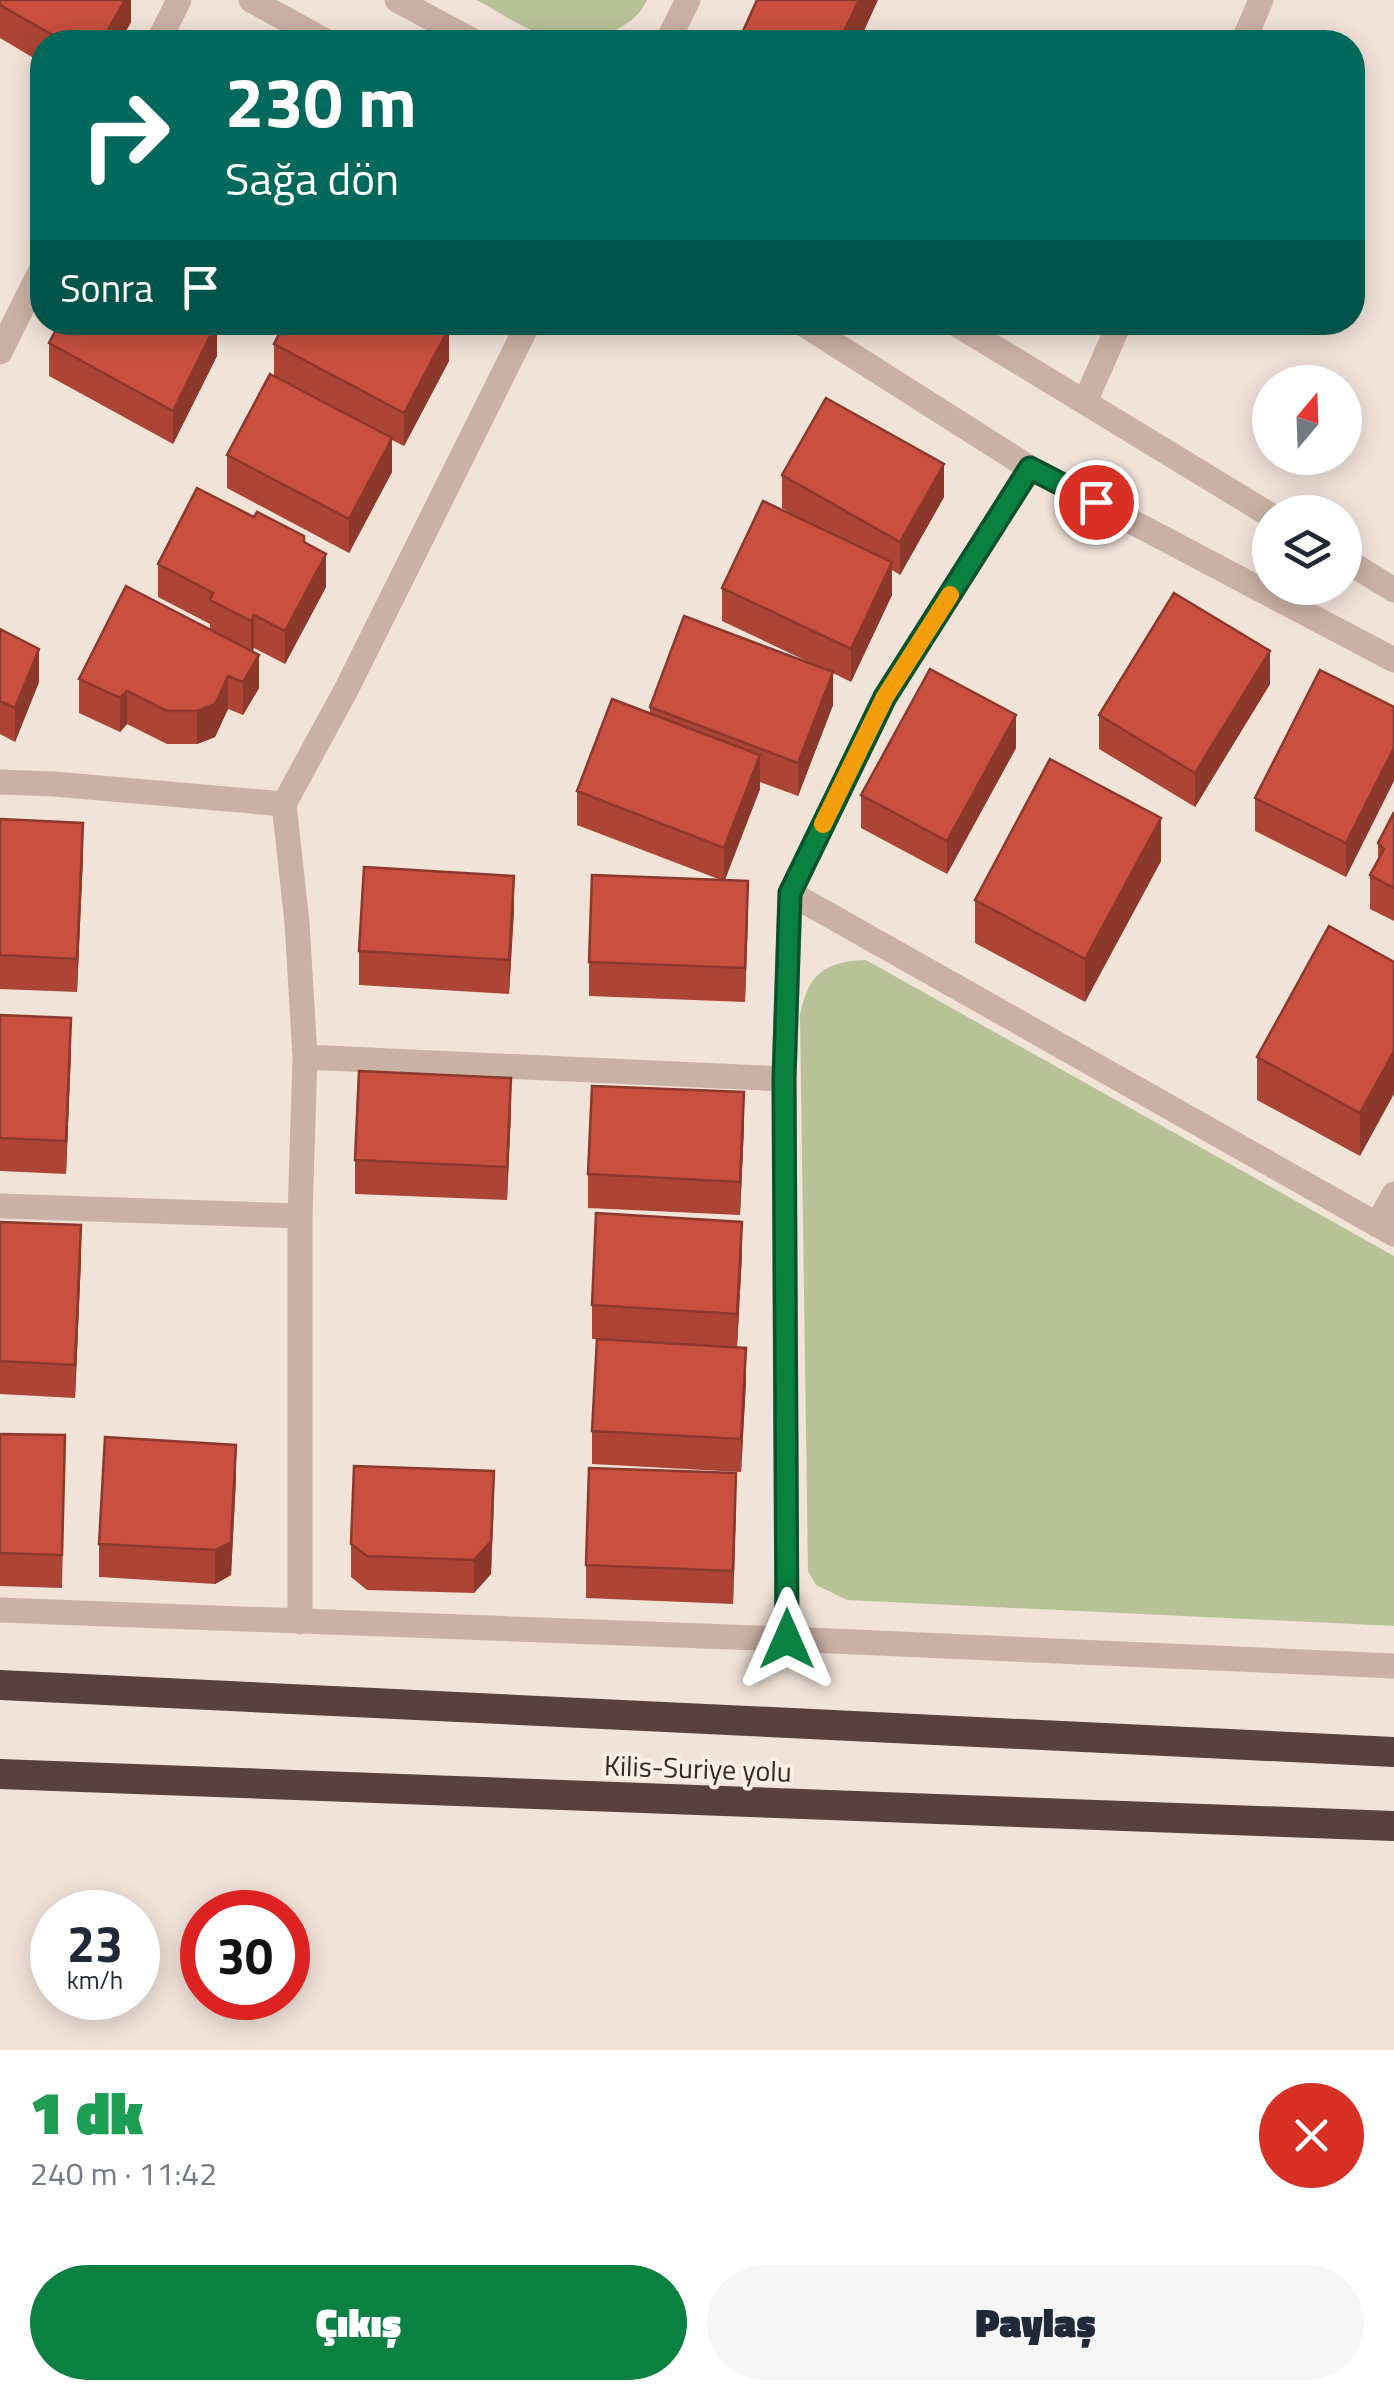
<!DOCTYPE html>
<html lang="tr">
<head>
<meta charset="utf-8">
<style>
	:root { --surface:#fff; --page:#f6f6f7; --text:#1f2937; --muted:#747a83; --accent:#0b8043 }
	body { margin:0; font-family:"Titillium Web",sans-serif; background:var(--page); color:var(--text); height:100vh; display:flex; flex-direction:column; font-size:38px; white-space:nowrap }
	* { box-sizing:border-box; margin:0 }
	p { font-size:32px; color:var(--muted) }
	.icon { flex:none; width:55px; height:55px; fill:none; stroke:currentColor; stroke-width:2; stroke-linecap:round; stroke-linejoin:round }
	.map { position:relative; height:2050px; overflow:hidden }
	.drawer { display:flex; flex-direction:column; background:var(--surface); flex:1 }
	.drawer>* { flex:none }
	.banner { position:absolute; left:30px; top:30px; width:1335px; height:305px; border-radius:40px; box-shadow:0 5px 25px #0003; background:#00695c; color:#fff; overflow:hidden }
	.needle { width:65px; rotate:19deg }
	.fabs { position:absolute; left:1252px; top:365px; display:grid; gap:20px }
	.fabs a { display:grid; place-items:center; width:110px; height:110px; border-radius:50%; background:var(--surface); box-shadow:0 5px 25px #0003; font-size:50px }
	.speed { position:absolute; left:30px; top:1890px; display:flex; gap:20px; font-size:50px; font-weight:700; text-align:center }
	.speed>* { display:grid; place-content:center; width:130px; height:130px; border-radius:50%; background:var(--surface); box-shadow:0 5px 25px #0003; line-height:1 }
	.speed small { font-size:25px; font-weight:400 }
	.speed .limit { border:15px solid #d22; background:#fff; color:#111 }
	.pin { position:absolute; display:grid; place-items:center; width:85px; height:85px; color:#fff; margin:-42px; border:5px solid #fff; border-radius:50%; box-shadow:0 2px 10px #0007 }
	.me { position:absolute; width:110px; margin:-55px; rotate:0deg; stroke-linejoin:round; filter:drop-shadow(0 0 8px #0008) }
	.turn { display:flex; align-items:center; gap:35px; height:210px; padding:0 30px; font-size:45px }
	.turn .icon { width:130px; height:130px; stroke-width:2.5 }
	.turn b { display:block; font-size:70px; line-height:85px }
	.then { display:flex; align-items:center; height:95px; padding:0 30px; background:#0003; gap:20px; font-size:38px }
	.round { display:grid; place-items:center; flex:none; width:105px; height:105px; border-radius:52px; background:var(--page) }
	.head { display:flex; align-items:center; justify-content:space-between; height:170px; padding:0 30px }
	h1 { font-size:60px; font-weight:800; line-height:75px; color:#1e9e55 }
	.cta { display:flex; gap:20px; margin-top:auto; padding:20px 30px }
	.cta a { flex:1; height:115px; border-radius:60px; background:var(--accent); color:#fff; font-size:40px; font-weight:800; line-height:115px; text-align:center }
	.cta a+a { background:var(--page); color:var(--text) }
	.map>svg:first-child { display:block }
</style>
</head>
<body>
<div class="map">
<svg width="1394" height="2050" viewBox="0 0 1394 2050">
	<rect width="100%" height="100%" fill="#f2e3d9"/>
	<!-- green -->
	<path fill="#b9c199" d="M477,0H647C640,14 634,19 621,27C566,60 525,27 477,0Z
		M866,960L1394,1256V1626L847,1600L816,1585L808,1571L800,1015C808,975 824,961 866,960Z"/>
	<g fill="none" stroke-linecap="round" stroke-linejoin="round">
		<!-- minor -->
		<path stroke="#cab1a5" stroke-width="25" d="M251,0L327,42
			M397,0L475,42
			M158,42L179,0
			M667,42L688,0
			M1243,42L1261,0
			M800,322L1030,468L1394,660
			M953,322L1270,515
			M0,352L42,268
			M1085,402L1120,322
			M1345,560L1394,590
			M0,782L54,784L284,804
			M790,893L1394,1234
			M305,1057L784,1079
			M0,1206L300,1216
			M1377,1225L1394,1194
			M0,1610L787,1639L1394,1666
			M300,1622V1216L305,1057L297,923L284,804L346,690L529,322
			M787,1639L784,1079L790,893L885,697L1030,468"/>
		<!-- highway -->
		<path stroke="#57423d" stroke-width="30" d="M0,1685L1394,1752
			M0,1774L1394,1826"/>
	</g>
	<!-- wall -->
	<path fill="#ad4537" d="M0,0H131V22L120,42H42V63L0,38Z
		M49,343L217,356L173,444L49,376Z
		M274,344L449,361L404,446L392,440V472L349,553L227,488V455L274,377Z
		M782,475L944,497L900,575L892,570V595L851,682L833,673V705L798,796L760,782V789L725,880L748,914L745,1002L589,996V962L721,880L577,825V791L650,713V707L815,665L722,621V588L804,521L782,508Z
		M304,543L326,587L285,664L254,648L252,652L259,688L243,715L228,709L215,737L197,744H167L127,724L120,732L79,713V679L210,629V624L158,597V564Z
		M0,629L39,682L15,742L0,734Z
		M1270,684L1195,807L1099,749V715Z
		M1394,707L1346,877L1255,831V798Z
		M1016,748L947,874L861,828V795Z
		M1394,812V921L1370,909V875L1378,861V843Z
		M0,819L83,856L77,992L0,989Z
		M1161,861L1085,1002L975,943V900Z
		M514,909L509,994L359,985V951Z
		M1394,962L1360,1156L1257,1100V1057Z
		M0,1015L71,1051L66,1174L0,1171Z
		M511,1111L507,1200L355,1194V1160Z
		M744,1126L740,1215L588,1208V1174Z
		M0,1222L81,1259L75,1398L0,1394Z
		M742,1255L737,1347L592,1339V1305Z
		M746,1381L741,1472L592,1464V1431Z
		M0,1434L65,1435L62,1588L0,1586Z
		M236,1478L231,1575L215,1584L99,1577V1544Z
		M494,1504L491,1574L474,1593L367,1590L351,1577V1544Z
		M736,1506L733,1604L586,1598V1565Z"/>
	<!-- shaded-wall -->
	<path fill="#8d382d" d="M125,0H131V22L120,42H101Z
		M859,0H878L859,42H839Z
		M217,322V356L173,444V411Z
		M449,328V361L404,446V413Z
		M392,438V472L349,553V519Z
		M944,464V497L900,575V542Z
		M326,554V587L285,664V631Z
		M892,562V595L851,682V649Z
		M254,615V648L251,654V621Z
		M39,649V682L15,742V708Z
		M1270,651V684L1195,807V773Z
		M259,655V688L243,715V682Z
		M833,672V705L798,796V763Z
		M228,676V709L215,737L197,744V711Z
		M127,691V724L120,732V698Z
		M1016,715V748L947,874V841Z
		M1394,748V781L1346,877V843Z
		M760,755V789L724,881V848Z
		M1161,818V861L1085,1002V959Z
		M83,823V856L77,992V959Z
		M514,876V909L509,994V960Z
		M748,881V914L745,1002V968Z
		M71,1018V1051L66,1174V1141Z
		M1394,1051V1094L1360,1156V1113Z
		M511,1078V1111L507,1200V1167Z
		M744,1092V1126L740,1215V1182Z
		M742,1222V1255L737,1347V1314Z
		M81,1225V1259L75,1398V1365Z
		M746,1348V1381L741,1472V1439Z
		M236,1445V1478L231,1575L215,1584V1550Z
		M494,1471L491,1574L474,1593V1560Z
		M736,1473V1506L733,1604V1571Z"/>
	<!-- building -->
	<path fill="#c95040" stroke="#8d382d" stroke-width="2.5" d="M0,0H125L101,42H65L0,5Z
		M757,0H859L839,42H738Z
		M60,322H217L173,411L49,343Z
		M285,322H439L449,328L404,413L274,344Z
		M270,374L392,438L349,519L227,455Z
		M826,398L944,464L900,542L782,475Z
		M197,488L254,517L257,512L304,536V542L326,554L285,631L254,615L251,621L210,600L213,593L158,564Z
		M763,501L892,562L851,649L722,588Z
		M126,586L259,655L243,682L228,676L215,704L197,711H167L127,691L120,698L79,679Z
		M1174,593L1270,651L1195,773L1099,715Z
		M684,616L833,672L798,763L650,707Z
		M0,629L39,649L15,708L0,701Z
		M930,669L1016,715L947,841L861,795Z
		M1320,670L1394,707V748L1346,843L1255,798Z
		M612,699L760,755L724,848L577,791Z
		M1050,759L1161,818L1085,959L975,900Z
		M1394,812V888L1370,875L1384,849L1378,843Z
		M0,819L83,823L77,959L0,955Z
		M364,867L514,876L509,960L359,951Z
		M592,875L748,881L745,968L589,962Z
		M1329,926L1394,962V1051L1360,1113L1257,1057Z
		M0,1015L71,1018L66,1141L0,1138Z
		M359,1071L511,1078L507,1167L355,1160Z
		M592,1086L744,1092L740,1182L588,1174Z
		M596,1213L742,1222L737,1314L592,1305Z
		M0,1222L81,1225L75,1365L0,1361Z
		M597,1339L746,1348L741,1439L592,1431Z
		M0,1434L65,1435L62,1555L0,1553Z
		M105,1437L236,1445L231,1542L215,1550L99,1544Z
		M354,1466L494,1471L491,1541L474,1560L367,1556L351,1544Z
		M589,1468L736,1473L733,1571L586,1565Z"/>
	<g fill="none" stroke-linecap="round" stroke-linejoin="round">
		<!-- route casing -->
		<g stroke="#07532c" stroke-width="25">
			<path id="route" d="M787,1639L784,1078L790,893L885,697L1030,468L1096,502"/>
		</g>
		<!-- route -->
		<use href="#route" stroke="#0b8043" stroke-width="18"/>
		<!-- slow -->
		<path stroke="#f59e0b" stroke-width="18" d="M823,824L885,697L950,595"/>
	</g>
	<g text-anchor="middle" dominant-baseline="central" stroke-width="8" stroke-linejoin="round" paint-order="stroke">
		<!-- street labels -->
		<g font-size="28" fill="#352926" stroke="#faeee5">
			<text transform="translate(698 1768) rotate(2)">Kilis-Suriye yolu</text>
		</g>
	</g>
</svg>
<div class="fabs">
<a><svg class="needle" viewBox="-14 -14 28 28"><path d="M0-13l5 13h-10z" fill="#e53935"/><path d="M0 13l5-13h-10z" fill="#747a83"/></svg></a>
<a><svg class="icon" aria-label="layers" viewBox="0 0 24 24"><path d="M12 4l9 5-9 5-9-5zM3 14l9 5 9-5"/></svg></a>
</div>
<div class="speed"><div>23<small>km/h</small></div><div class="limit">30</div></div>
<div class="pin" style="left:1096px;top:502px;background:#d93025"><svg class="icon" aria-label="arrive" viewBox="0 0 24 24"><path d="M6 21V4h12l-3 4 3 4H6"/></svg></div>
<svg class="me" style="left:787px;top:1639px" viewBox="-20 -20 40 40"><path d="M0-17L14 15 0 8-14 15z" fill="#0b8043" stroke="#fff" stroke-width="4"/></svg>
<div class="banner">
<div class="turn"><svg class="icon" aria-label="right" viewBox="0 0 24 24"><path d="M7 20v-9h11M14 6l5 5-5 5"/></svg><div><b>230 m</b>Sağa dön</div></div>
<div class="then">Sonra<svg class="icon" aria-label="arrive" viewBox="0 0 24 24"><path d="M6 21V4h12l-3 4 3 4H6"/></svg></div>
</div>
</div>
<section class="drawer">
<div class="head"><div><h1>1 dk</h1><p>240 m · 11:42</p></div><a class="round" style="background:#d93025;color:#fff"><svg class="icon" aria-label="close" viewBox="0 0 24 24"><path d="M6 6l12 12M18 6L6 18"/></svg></a></div>
<div class="cta"><a>Çıkış</a><a>Paylaş</a></div>
</section>
</body>
</html>
